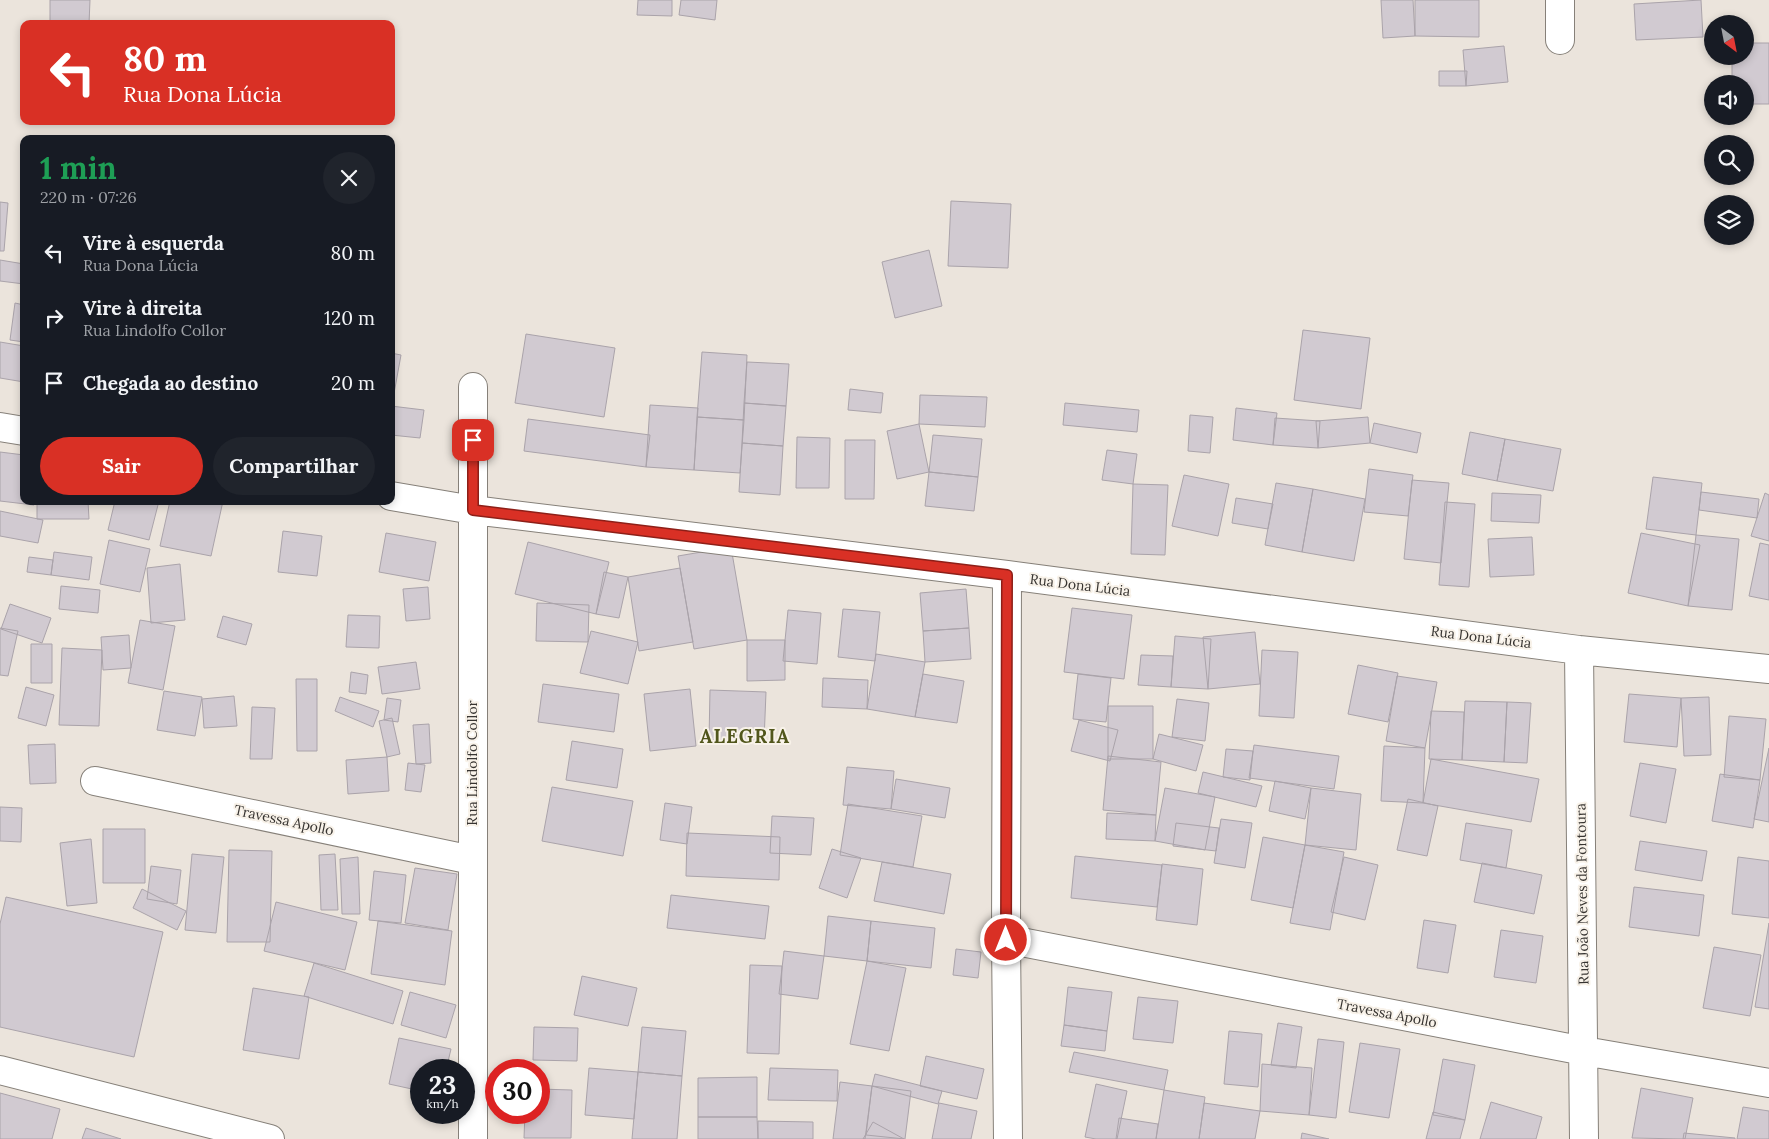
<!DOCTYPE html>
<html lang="pt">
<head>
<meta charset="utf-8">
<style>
	:root { --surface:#171b24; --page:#20242c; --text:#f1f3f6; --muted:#9ea1a6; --accent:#d93025 }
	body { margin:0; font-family:Lora,serif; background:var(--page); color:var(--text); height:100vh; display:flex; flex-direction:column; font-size:19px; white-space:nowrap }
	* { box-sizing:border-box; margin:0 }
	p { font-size:16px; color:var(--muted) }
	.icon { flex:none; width:28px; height:28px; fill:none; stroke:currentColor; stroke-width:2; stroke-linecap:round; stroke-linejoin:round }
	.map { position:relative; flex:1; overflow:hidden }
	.panel { position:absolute; left:20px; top:135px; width:375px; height:370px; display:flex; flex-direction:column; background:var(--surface); border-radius:10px; box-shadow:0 2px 8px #0003 }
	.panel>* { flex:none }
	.hud { position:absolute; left:20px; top:20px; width:375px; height:105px; border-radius:10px; box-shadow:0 2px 8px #0003; background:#d93025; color:#fff; overflow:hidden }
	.needle { width:32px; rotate:148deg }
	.tools { position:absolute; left:1704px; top:15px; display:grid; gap:10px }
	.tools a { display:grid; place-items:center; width:50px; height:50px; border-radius:50%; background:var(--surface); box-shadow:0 2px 8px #0003; font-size:25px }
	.speed { position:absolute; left:410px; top:1059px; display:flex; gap:10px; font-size:25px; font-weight:700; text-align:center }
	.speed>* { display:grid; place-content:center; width:65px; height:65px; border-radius:50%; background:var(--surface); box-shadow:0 2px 8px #0003; line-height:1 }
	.speed small { font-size:12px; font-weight:400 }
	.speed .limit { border:8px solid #d22; background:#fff; color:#111 }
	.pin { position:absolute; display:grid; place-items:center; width:42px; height:42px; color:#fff; margin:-21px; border-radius:10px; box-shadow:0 2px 8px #0006 }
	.me { position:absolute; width:55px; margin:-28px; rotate:0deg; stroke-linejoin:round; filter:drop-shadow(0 0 4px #0008) }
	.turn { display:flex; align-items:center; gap:18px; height:105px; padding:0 20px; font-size:22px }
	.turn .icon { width:65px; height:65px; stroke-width:2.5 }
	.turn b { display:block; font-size:35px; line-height:42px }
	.round { display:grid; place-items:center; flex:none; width:52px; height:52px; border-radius:26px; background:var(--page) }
	.summary { display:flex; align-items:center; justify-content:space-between; height:85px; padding:0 20px }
	h1 { font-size:30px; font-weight:700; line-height:38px; color:#1e9e55 }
	.button { display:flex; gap:10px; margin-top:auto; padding:10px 20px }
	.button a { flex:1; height:58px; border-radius:30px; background:var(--accent); color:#fff; font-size:20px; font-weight:700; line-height:58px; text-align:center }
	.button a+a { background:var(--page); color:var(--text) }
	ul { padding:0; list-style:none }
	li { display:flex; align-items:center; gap:15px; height:65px; padding:0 20px }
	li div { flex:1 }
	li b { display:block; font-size:19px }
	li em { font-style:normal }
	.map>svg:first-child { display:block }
</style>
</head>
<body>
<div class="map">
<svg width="1769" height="1139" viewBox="0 0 1769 1139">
	<rect width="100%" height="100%" fill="#ebe4dc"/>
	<!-- building -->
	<path fill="#d1cad1" stroke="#aaa3aa" d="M50,0H90L89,24H50Z
		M672,0V16L637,15L638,0Z
		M681,0H717L715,20L679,15Z
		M1381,0H1413L1415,36L1383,38Z
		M1415,0H1479V37L1415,36Z
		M1701,0L1703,37L1636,40L1634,4Z
		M1745,43H1769V104H1745V84H1732V56H1745Z
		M1504,46L1508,82L1466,86L1463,50Z
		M1439,71H1467L1466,86H1439Z
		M951,201L1011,204L1008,268L948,266Z
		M0,202L8,203L4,251H0Z
		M929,250L942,306L895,318L882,262Z
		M0,260L24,264V284L0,281Z
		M15,303L24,305V342L10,340Z
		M1303,330L1370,338L1361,409L1294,400Z
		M526,334L615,348L604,417L515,403Z
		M0,342L24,346V382L0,378Z
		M702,352L747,355L744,420L697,417Z
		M391,353L401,355L393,399H391Z
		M747,362L789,364L786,406L744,403Z
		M850,389L883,393L881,413L848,410Z
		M920,395L987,397L985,427L919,424Z
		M744,403L786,406L783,446L742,443Z
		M1065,403L1139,410L1137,432L1063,425Z
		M650,405L698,408L694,470L646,467Z
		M391,406L424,410L420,438L391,435Z
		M1236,408L1277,413L1273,445L1233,440Z
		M1190,415L1213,417L1210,453L1188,451Z
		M697,417L744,420L740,473L694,470Z
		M1368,417L1370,443L1318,448L1316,421Z
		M1275,418L1320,421L1318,448L1273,445Z
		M528,419L650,435L646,467L524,451Z
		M1374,423L1421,433L1417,453L1370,443Z
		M919,424L929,472L897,479L887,431Z
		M1470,432L1505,439L1497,481L1462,474Z
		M933,435L982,439L978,477L929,472Z
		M797,437L830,438L829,488H796Z
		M1505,439L1561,449L1553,491L1497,481Z
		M845,440H875L874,499H845Z
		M742,443L783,446L780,495L739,492Z
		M1107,450L1137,454L1133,484L1102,480Z
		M0,452L24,455V501H35L34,505L0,501Z
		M1369,469L1413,475L1408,516L1364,512Z
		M929,472L978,477L974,511L925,506Z
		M1184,475L1229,484L1218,536L1172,526Z
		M1653,477L1702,483L1696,535L1646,529Z
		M1412,480L1449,483L1441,563L1404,559Z
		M1276,483L1313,489L1302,552L1265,545Z
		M1133,484L1168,485L1165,555L1131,554Z
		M1313,489L1365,499L1354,561L1302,552Z
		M1701,492L1759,499L1757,518L1699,510Z
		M1492,493L1541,495L1539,523L1491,521Z
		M1765,493L1769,495V541L1751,536Z
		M1236,498L1273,504L1268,529L1232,523Z
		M37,501H88L89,519H37Z
		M115,501H159L149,540L108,530Z
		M170,501H223L211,556L160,546Z
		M1445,502L1475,504L1469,587L1439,585Z
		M0,511L43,520L38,543L0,536Z
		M283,531L322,536L317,576L278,572Z
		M386,533L436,542L429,581L379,572Z
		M1641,533L1700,545L1688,606L1628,593Z
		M1696,535L1739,539L1732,610L1688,606Z
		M1532,537L1534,575L1490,577L1488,539Z
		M109,540L150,549L140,592L100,584Z
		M528,542L609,562L596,614L515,594Z
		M1760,543L1769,545V600L1749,596Z
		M731,547L747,640L694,649L678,556Z
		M54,552L92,557L89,580L51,575Z
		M29,557L53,560L51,575L27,572Z
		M180,564L185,620L151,623L147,568Z
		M680,568L693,642L639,651L628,577Z
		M604,572L628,577L619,618L596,614Z
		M61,586L100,590L98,613L59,609Z
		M428,587L430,619L406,621L403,589Z
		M966,589L969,628L923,631L920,593Z
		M537,603L589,605L588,642L536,641Z
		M10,604L51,618L42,643L1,629Z
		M1072,608L1132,615L1124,679L1064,672Z
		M843,609L880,612L875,661L838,657Z
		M788,610L821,613L817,664L783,661Z
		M348,615L380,616L379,648L346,647Z
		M223,616L252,624L246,645L217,637Z
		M140,620L175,626L163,690L128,683Z
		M0,628L18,631L8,676L0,675Z
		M969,628L971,659L925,662L923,631Z
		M591,631L638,642L628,684L580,673Z
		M1255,632L1260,684L1208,689L1203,637Z
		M129,635L131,668L103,670L101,637Z
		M1175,636L1211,639L1208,689L1171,687Z
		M747,640H785V680L747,681Z
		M31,644H52V683H31Z
		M62,648L102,650L99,726L59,725Z
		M1262,650L1298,652L1294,718L1259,716Z
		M876,654L925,662L915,717L867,709Z
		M1141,655L1173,656L1171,687L1138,685Z
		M416,662L420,689L382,694L378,667Z
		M1358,665L1398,673L1388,722L1348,714Z
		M351,672L368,675L366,694L349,692Z
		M923,674L964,681L957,723L915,717Z
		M1078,674L1111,678L1106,722L1073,719Z
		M1397,676L1437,682L1425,748L1386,741Z
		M823,678L868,680L867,709L822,707Z
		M296,679H317V751H297Z
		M543,684L619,694L614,732L538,722Z
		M26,687L54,695L46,726L18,718Z
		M690,689L696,746L650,751L644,694Z
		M710,690L766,692L764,741L709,740Z
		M164,691L202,697L195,736L157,730Z
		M1629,694L1681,698L1677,747L1624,742Z
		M234,696L237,726L204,728L202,699Z
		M340,697L379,711L373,727L335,711Z
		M1709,697L1711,755L1684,756L1681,698Z
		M387,698L401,700L398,722L384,720Z
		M1177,699L1209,703L1205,741L1172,737Z
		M1465,701L1507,702L1504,762L1462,760Z
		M1507,702L1531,703L1527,763L1504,762Z
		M1108,706H1153V759H1108Z
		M252,707L275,708L272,759H250Z
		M1431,711L1464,712L1462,760L1429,759Z
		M1729,716L1766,719L1760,780L1724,777Z
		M392,718L400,754L387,757L379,721Z
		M1079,720L1118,730L1110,761L1071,751Z
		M429,724L431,763L416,764L413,725Z
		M1159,734L1203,745L1196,771L1153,759Z
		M572,741L623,749L617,788L566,780Z
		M55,744L56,783L30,784L28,745Z
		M1254,745L1339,756L1334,789L1249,778Z
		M1384,746L1425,748L1423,803L1381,801Z
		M1769,748V822L1754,819Z
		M1226,749L1253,751L1250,780L1223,777Z
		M1108,756L1161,762L1156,815L1103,810Z
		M387,757L389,791L348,794L346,760Z
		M1431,759L1539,779L1531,822L1423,803Z
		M408,763L425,765L421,792L405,790Z
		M1640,763L1676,769L1666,823L1630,816Z
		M847,767L894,771L891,809L843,805Z
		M1203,772L1262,786L1256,807L1198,793Z
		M1720,774L1760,780L1753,828L1712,821Z
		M896,779L950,788L945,818L891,809Z
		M1275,781L1311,788L1305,819L1269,811Z
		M552,787L633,801L623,856L542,841Z
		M1165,788L1215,797L1205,850L1155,841Z
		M1311,788L1361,794L1356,850L1305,845Z
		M1408,799L1438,806L1427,856L1397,850Z
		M665,803L692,807L687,844L660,840Z
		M848,804L922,816L913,867L840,855Z
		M0,807L22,808L21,842L0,841Z
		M1107,813L1156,815L1155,841L1106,839Z
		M772,816L814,818L811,855L770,853Z
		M1221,819L1252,823L1245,868L1214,863Z
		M1176,823L1219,828L1216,851L1173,846Z
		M1466,823L1512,830L1506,868L1460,860Z
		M103,829H145V883H103Z
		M687,833L780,837L779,880L686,876Z
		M1263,837L1305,845L1293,908L1251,900Z
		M91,839L97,903L67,906L60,843Z
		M1640,841L1707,851L1702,881L1635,870Z
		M1305,845L1344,852L1330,930L1290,923Z
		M832,849L861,858L847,898L819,888Z
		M229,850L272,851L270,942H227Z
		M192,854L224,857L216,933L185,930Z
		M335,854L338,910H321L319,855Z
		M1075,856L1162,865L1157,907L1071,898Z
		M358,857L360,914H342L340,859Z
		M1344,857L1378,865L1365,920L1331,912Z
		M1738,857L1769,861V918L1732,914Z
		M882,862L951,874L944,914L874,901Z
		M1482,863L1542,875L1534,914L1474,902Z
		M1162,864L1203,869L1197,925L1156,920Z
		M151,866L181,870L177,904L147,899Z
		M415,868L457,874L448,930L405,923Z
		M374,871L406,875L401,923L369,920Z
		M1634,887L1704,895L1699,936L1629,927Z
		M142,889L186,911L177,930L133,908Z
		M671,895L769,906L765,939L667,928Z
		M6,897L163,932L134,1057L0,1027V924Z
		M276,902L357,922L345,970L264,951Z
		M828,916L871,921L867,961L824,956Z
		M1424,920L1456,925L1448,973L1417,968Z
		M378,921L452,931L445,985L371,974Z
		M871,921L935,928L931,968L867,961Z
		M1769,923V1009L1755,1007Z
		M1501,930L1543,936L1536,983L1494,977Z
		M1714,947L1761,955L1750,1016L1703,1008Z
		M956,949L981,952L978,978L953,975Z
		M784,951L824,956L818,999L779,994Z
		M867,961L906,968L889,1051L850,1044Z
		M314,963L403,991L393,1024L304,996Z
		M750,965L782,966L779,1054L747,1053Z
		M582,976L637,988L628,1026L574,1015Z
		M1068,987L1112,992L1107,1031L1064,1025Z
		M253,988L309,997L299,1059L243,1050Z
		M410,992L456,1005L446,1038L401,1025Z
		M1138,997L1178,1001L1173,1043L1133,1039Z
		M1278,1023L1302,1027L1296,1068L1271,1065Z
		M1064,1025L1107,1031L1105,1051L1061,1046Z
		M534,1027L578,1028L577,1061L533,1060Z
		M642,1027L686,1031L682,1076L638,1072Z
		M1229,1031L1262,1034L1258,1087L1224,1084Z
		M399,1038L451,1049L446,1070H421V1091L389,1084Z
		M1318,1039L1344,1042L1336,1118L1309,1115Z
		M1360,1043L1400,1049L1389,1118L1349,1112Z
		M1074,1052L1168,1070L1164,1090L1069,1072Z
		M926,1056L984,1069L977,1099L920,1086Z
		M1443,1059L1475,1065L1465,1120L1433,1115Z
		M1262,1064L1312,1068L1309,1115L1260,1111Z
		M589,1068L638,1072L634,1119L585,1115Z
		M770,1068L838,1070L837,1101L768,1100Z
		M638,1072L682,1076L677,1139H632Z
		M875,1074L942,1091L938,1104L872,1086Z
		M757,1077V1117H698V1078Z
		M840,1082L872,1086L865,1139H833Z
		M1096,1084L1127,1091L1117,1139H1096L1085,1137Z
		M872,1086L911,1091L905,1139L866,1135Z
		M1641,1088L1693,1098L1685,1139L1632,1138Z
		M539,1089L572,1090L571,1138H524L525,1112H539Z
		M1164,1090L1205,1097L1199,1139H1156Z
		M0,1093L60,1109L52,1139H0Z
		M1491,1102L1542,1117L1536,1139H1480Z
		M939,1103L977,1111L971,1139H932Z
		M1204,1103L1260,1111L1255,1139H1199Z
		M1743,1107L1769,1111V1139H1737Z
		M1433,1112L1465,1120L1460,1139H1426Z
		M698,1117H757L758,1139H698Z
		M1119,1118L1158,1124L1156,1139H1116Z
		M758,1121L813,1122V1139H758Z
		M873,1122L904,1139H863Z
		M86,1128L121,1139H82Z
		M1302,1133L1329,1139H1301Z
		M1684,1133L1735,1138V1139H1683Z"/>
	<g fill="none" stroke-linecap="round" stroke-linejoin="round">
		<!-- minor casing -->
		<g stroke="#868079" stroke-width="30">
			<path id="minor" d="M1560,40V0
				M473,387V1139
				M0,427L24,431
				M391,496L473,510L1007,575L1579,650L1769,669
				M1007,575L1006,939L1008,1139
				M1579,650L1584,1139
				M95,781L472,860
				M1006,939L1584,1051L1769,1083
				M0,1070L270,1139"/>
		</g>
		<!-- minor -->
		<use href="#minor" stroke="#fff" stroke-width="28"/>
	</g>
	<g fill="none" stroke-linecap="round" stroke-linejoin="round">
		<!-- route casing -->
		<g stroke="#8d1f18" stroke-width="12">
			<path id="route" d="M473,440V510L1007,575L1006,940"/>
		</g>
		<!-- route -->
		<use href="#route" stroke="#d93025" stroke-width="9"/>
	</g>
	<g text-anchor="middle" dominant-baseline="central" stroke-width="4" stroke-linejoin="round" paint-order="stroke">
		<!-- street labels -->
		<g font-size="14" fill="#373431" stroke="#f8f2e9">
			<text transform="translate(1080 585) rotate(7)">Rua Dona Lúcia</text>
			<text transform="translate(1481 637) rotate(7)">Rua Dona Lúcia</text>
			<text transform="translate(472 763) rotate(-90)">Rua Lindolfo Collor</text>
			<text transform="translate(284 820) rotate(12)">Travessa Apollo</text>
			<text transform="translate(1582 894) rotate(-91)">Rua João Neves da Fontoura</text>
			<text transform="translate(1387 1013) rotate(11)">Travessa Apollo</text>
		</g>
		<!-- district labels -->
		<g font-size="19" font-weight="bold" letter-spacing="1" fill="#51561c" stroke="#f8f2e9">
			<text x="745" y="736">ALEGRIA</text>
		</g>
	</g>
</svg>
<div class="tools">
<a><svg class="needle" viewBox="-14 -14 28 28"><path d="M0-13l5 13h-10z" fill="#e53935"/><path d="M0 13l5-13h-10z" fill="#9ea1a6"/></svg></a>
<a><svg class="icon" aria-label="sound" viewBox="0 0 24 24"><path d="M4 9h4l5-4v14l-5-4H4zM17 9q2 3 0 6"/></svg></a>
<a><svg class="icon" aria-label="search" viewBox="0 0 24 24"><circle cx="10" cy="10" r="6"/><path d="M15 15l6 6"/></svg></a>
<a><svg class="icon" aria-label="layers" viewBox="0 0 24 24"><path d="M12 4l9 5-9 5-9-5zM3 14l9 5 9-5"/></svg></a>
</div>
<div class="speed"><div>23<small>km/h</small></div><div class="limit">30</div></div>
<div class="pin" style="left:473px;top:440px;background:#d93025"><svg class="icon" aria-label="arrive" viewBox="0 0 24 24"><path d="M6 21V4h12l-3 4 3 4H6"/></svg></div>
<svg class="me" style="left:1006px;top:940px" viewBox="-20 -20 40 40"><circle r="17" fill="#d93025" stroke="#fff" stroke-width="3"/><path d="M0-11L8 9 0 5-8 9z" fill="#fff"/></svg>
<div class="hud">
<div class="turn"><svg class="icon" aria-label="left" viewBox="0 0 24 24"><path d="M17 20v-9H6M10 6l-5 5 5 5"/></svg><div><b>80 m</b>Rua Dona Lúcia</div></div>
</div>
<section class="panel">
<div class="summary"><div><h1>1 min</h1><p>220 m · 07:26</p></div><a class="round"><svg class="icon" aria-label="close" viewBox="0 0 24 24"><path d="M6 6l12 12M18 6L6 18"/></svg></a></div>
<ul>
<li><svg class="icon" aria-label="left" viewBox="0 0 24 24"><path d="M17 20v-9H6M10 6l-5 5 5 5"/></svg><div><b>Vire à esquerda</b><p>Rua Dona Lúcia</p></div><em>80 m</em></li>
<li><svg class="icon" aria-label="right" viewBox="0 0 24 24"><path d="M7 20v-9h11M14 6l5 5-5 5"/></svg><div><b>Vire à direita</b><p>Rua Lindolfo Collor</p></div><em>120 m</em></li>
<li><svg class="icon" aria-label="arrive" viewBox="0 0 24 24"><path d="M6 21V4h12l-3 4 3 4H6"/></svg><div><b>Chegada ao destino</b></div><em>20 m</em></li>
</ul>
<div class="button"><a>Sair</a><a>Compartilhar</a></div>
</section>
</div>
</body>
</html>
